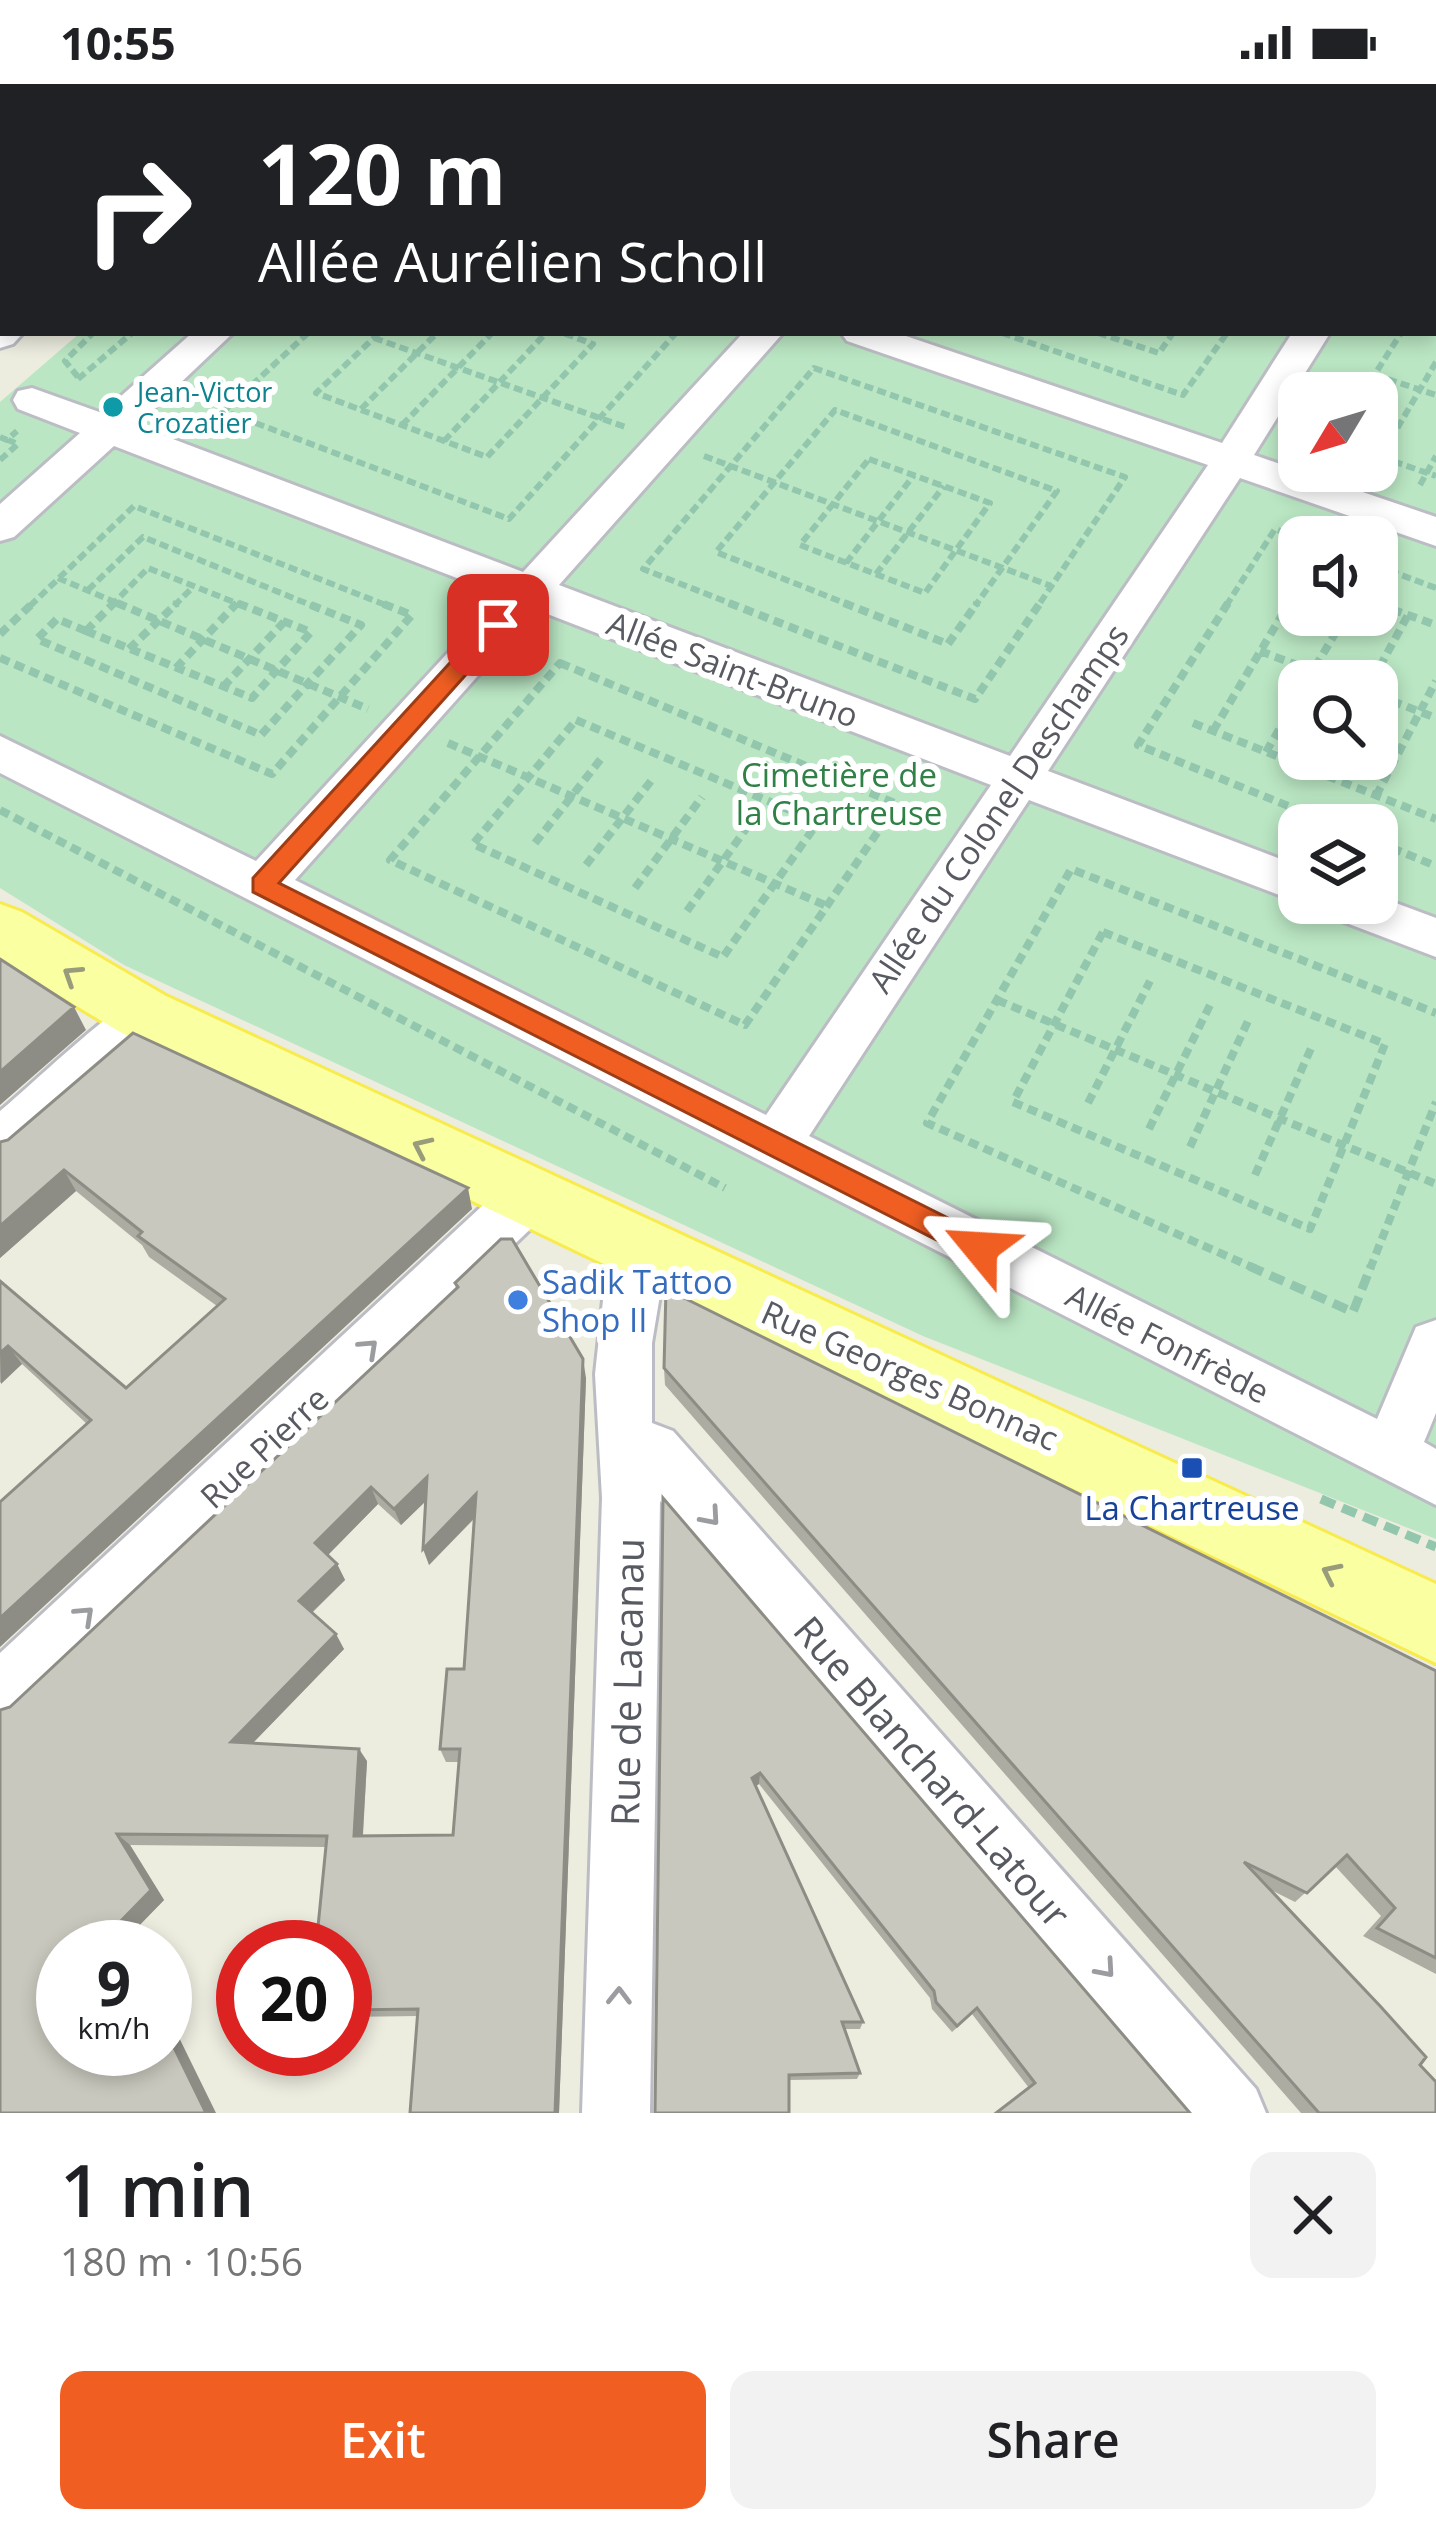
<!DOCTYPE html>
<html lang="en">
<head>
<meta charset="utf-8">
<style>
	:root { --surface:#fff; --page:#f2f2f2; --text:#202124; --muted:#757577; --accent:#f05e22 }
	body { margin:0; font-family:"Open Sans",sans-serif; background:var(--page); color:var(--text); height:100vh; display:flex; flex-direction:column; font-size:45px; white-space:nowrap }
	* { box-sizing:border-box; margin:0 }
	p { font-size:39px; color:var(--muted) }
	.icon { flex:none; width:66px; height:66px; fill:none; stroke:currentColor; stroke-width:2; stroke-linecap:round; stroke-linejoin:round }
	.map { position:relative; height:2029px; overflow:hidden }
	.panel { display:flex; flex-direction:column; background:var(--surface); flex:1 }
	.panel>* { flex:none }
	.guide { position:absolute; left:0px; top:0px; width:1437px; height:252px; box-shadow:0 6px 18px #0003; background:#202124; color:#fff; overflow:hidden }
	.needle { width:78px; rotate:232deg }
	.tools { position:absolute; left:1278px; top:288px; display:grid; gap:24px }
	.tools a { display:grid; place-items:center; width:120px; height:120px; border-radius:24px; background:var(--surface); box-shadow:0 6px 18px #0003; font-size:60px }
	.speed { position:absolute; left:36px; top:1836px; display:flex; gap:24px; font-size:60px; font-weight:700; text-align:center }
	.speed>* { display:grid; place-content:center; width:156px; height:156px; border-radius:50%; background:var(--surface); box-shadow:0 6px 18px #0003; line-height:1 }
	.speed small { font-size:30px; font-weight:400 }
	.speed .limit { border:18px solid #d22; background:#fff; color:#111 }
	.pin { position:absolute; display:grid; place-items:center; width:102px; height:102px; color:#fff; margin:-51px; border-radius:24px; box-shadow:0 6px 18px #0006 }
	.me { position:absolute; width:132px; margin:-66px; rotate:297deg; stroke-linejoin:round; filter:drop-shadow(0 0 9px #0008) }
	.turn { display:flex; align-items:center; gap:42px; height:252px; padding:0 60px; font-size:54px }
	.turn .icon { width:156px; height:156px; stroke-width:2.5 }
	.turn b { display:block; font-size:84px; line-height:102px }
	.round { display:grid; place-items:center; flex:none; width:126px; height:126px; border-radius:24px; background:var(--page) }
	.summary { display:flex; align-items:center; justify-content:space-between; height:204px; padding:0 60px }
	h1 { font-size:72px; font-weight:600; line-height:90px }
	.action { display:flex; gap:24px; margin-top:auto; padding:24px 60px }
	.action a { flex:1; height:138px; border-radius:24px; background:var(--accent); color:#fff; font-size:48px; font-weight:600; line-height:138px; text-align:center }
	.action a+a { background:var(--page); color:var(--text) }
	.status { display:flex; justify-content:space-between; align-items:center; height:84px; padding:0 60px; background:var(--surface); direction:ltr }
	.status svg { height:33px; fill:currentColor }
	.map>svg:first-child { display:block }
</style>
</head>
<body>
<div class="status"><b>10:55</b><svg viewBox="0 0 49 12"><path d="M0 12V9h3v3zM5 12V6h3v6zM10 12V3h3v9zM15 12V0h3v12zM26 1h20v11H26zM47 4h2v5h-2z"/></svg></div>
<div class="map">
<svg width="1436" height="2029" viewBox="0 0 1436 2029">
	<rect width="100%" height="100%" fill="#ececdf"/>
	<!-- green -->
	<path fill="#bae6c3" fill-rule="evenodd" d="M330,0H1436V1455L923,1252L124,881L0,804V318L80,249H1434V3H327ZM1299,309H1377V387H1299ZM1299,453H1377V531H1299ZM1299,597H1377V675H1299ZM1299,741H1377V819H1299Z"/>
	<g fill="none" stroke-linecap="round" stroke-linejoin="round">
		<!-- minor casing -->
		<g stroke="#bcbdc4" stroke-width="6">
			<path id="minor" d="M27,0H64L66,3H29Z
				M244,0H279L242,3Z
				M471,0H506L469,3Z
				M800,0H841L843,3H802Z
				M972,0H1007L970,3Z
				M1436,46V69H1434V46Z
				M0,100H3V122H0Z
				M0,158L3,159V182L0,181Z
				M1434,179H1436V201H1434Z
				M0,238L3,249H23L13,260L0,264Z
				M192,249H233L136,341L523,488L743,249H783L559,501L1010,672L1208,381L847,257L841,249H897L1222,359L1292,249H1330L1254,371L1436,433V462L1240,394L1048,687L1299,782L1300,819L1029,716L809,1052L1377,1335L1416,1243L1436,1236V1329L1424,1358L1436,1365V1421L0,689V652L256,777L501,511L114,362L14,453L0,457V420L80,349L18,325L13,316L18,307L32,304L102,329ZM537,526L991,701L766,1031L295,796Z
				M1377,812L1436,834V873L1328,832L1321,819H1377Z
				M143,910L161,916L168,930L141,968L18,1074L0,1080V1027C29,1003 117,919 143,910Z
				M527,1091L546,1098L553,1114L546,1130L22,1633L0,1642V1569L508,1098Z
				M640,1145L659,1152L667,1169L652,1259V1339L673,1347L1256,2005L1266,2029H1187L660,1417L650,2029H582L602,1414L595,1290L605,1198L621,1152Z"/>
		</g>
		<!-- major casing -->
		<g stroke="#f7eb4d" stroke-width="6">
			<path id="major" d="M0,820L22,828L166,912L1436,1500V1579L120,948L0,876Z"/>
		</g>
		<!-- path-far2 -->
		<path stroke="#92c6ad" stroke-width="6" stroke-dasharray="9 4.5" stroke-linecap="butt" d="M129,0L133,3
			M686,0L696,3
			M1157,0L1167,3
			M1257,0L1268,3
			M1341,0L1352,3
			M568,3L572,0
			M308,249L224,327L509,435L676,249
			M379,249L316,309L487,373L593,260L563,249
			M1002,249L1183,311L1227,249
			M1098,249L1159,269L1173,249
			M374,254L628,344
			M1375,291L1436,311
			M78,293L65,277L93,249
			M78,295L132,249
			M1363,309L1401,249
			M361,325L437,249
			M402,341L492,249
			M0,353L7,356L17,347
			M444,357L546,249
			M704,372L1051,502
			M1381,373L1436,392
			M869,375L990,419L925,509L800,461Z
			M0,376L18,360L8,356
			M1377,379L1436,278
			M1420,401L1436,372
			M846,479L914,391
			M1377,482L1436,504
			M1284,485L1299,491
			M876,490L944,402
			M58,494L124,522
			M88,506L143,453L313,522
			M1377,520L1382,522
			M30,522L134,422L388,522
			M111,522L148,484L244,522
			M174,522L193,503
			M737,522L643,485L814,284L1125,393L1038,522
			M852,522L716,468L835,326L1057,407L975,522
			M1226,522L1275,445L1299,454
			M1287,522L1299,501"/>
		<!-- path-far1 -->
		<path stroke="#92c6ad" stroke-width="8" stroke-dasharray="10 6" stroke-linecap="butt" d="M117,519L368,625
			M729,519L975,615L1040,519
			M844,519L948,560L977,519
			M1228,519L1138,661L1335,741
			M1377,520L1436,541
			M86,547L252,614L311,548L237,519
			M86,547L57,535L37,555L261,651L361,541L306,519
			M86,547L114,519
			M0,550L33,519
			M129,565L177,519
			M1260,567L1339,597
			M0,574L272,690L412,531L381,519
			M560,579L897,720L745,941L390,776Z
			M176,584L237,519
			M1307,597L1346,531
			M1372,597L1408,531
			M223,603L284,538
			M1377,611L1436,634
			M576,636L818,738L723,873L473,760Z
			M1193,639L1436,735
			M1213,647L1289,519
			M448,659L827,822
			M1266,668L1299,611
			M1322,690L1330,675
			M1376,712L1436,597
			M0,726L725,1104
			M1377,758L1436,782
			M535,759L604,671
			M586,781L654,693
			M635,804L702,713
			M687,827L753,735
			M1103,848L1385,960L1310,1145L1013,1018Z
			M997,916L1436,1100
			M1088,1019L1150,897
			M1149,1045L1210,921
			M1190,1063L1248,937
			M1255,1091L1312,962
			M1256,1185L927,1039L1071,785L1436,929
			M1370,1185L1436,1018"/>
		<!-- path -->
		<path stroke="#92c6ad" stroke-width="9" stroke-dasharray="15 8" stroke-linecap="butt" d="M1249,1182L1353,1228L1371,1182
			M1321,1415L1436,1463"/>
		<!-- minor -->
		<use href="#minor" fill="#fff" fill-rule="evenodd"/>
		<!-- major -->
		<use href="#major" fill="#faffa1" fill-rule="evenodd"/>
	</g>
	<!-- wall -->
	<path fill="#adaca3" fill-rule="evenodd" d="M0,1058L472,1125L87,1340L22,1280L0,1299V1197L126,1304L217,1222L149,1173L142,1161L76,1107L0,1174Z
		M455,1199L586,1294L559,2029H410L418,1932L345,1933V1863L326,1763L130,1761L164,1816L129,1852L10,1623L456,1205ZM426,1417L429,1481L475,1434L464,1585L440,1665L446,1678H459L453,1751L363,1752L367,1677L253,1659L344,1565L312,1529L345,1496L337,1480L328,1471L378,1420L401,1441Z
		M664,1284L1436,1587V1890L1363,1852L1381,1832L1335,1782L1295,1818L1271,1806L1420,1981L1436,2029H1301L665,1301Z
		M663,1414L1190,2029L1029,2004L972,1930L952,1948L932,1925L930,1914L759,1700L756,1702L863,1938L860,1945H844L860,1989L857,1995L789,1996Z"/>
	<!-- shaded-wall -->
	<path fill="#8d8c85" d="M74,923L86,946L0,1021V988Z
		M64,1086L76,1107L0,1174V1142Z
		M468,1104L472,1125L0,1563V1534Z
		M8,1262L22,1280L1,1300L0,1269Z
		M583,1275L586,1294L559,2029H555Z
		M427,1393L433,1410L401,1441L394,1425Z
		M371,1403L378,1420L324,1475L315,1459Z
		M476,1410L481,1427L429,1481L423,1465Z
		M337,1480L345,1496L308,1532L299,1517Z
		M336,1550L344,1565L242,1670L231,1658Z
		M359,1665L367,1677L362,1763L354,1752Z
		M760,1689L759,1700L751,1705L752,1694Z
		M117,1750L130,1761L164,1816L129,1852L134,1863H125L115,1843Z
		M165,1925L216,2029H206L165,1945Z"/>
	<!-- building -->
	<path fill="#c9c8be" stroke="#8d8c85" stroke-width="3" fill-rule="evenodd" d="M0,875L74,923L0,988Z
		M133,949L468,1104L0,1534V1418L91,1336L8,1262L0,1269V1197L126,1304L225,1215L138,1152L142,1148L64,1086L0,1142V1058L8,1056Z
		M501,1155H512L583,1275L555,2029H410L418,1925L345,1926V1863H316L327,1752L117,1750L151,1806L115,1843L125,1863H63V1965H165V1945L206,2029H0V1626L10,1623L458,1203L455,1199ZM427,1393L423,1465L476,1410L464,1585H447L440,1665H460L453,1751L354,1752L359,1665L231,1658L336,1550L299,1517L337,1480L315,1459L371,1403L394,1425Z
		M666,1205L1436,1587V1874L1377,1844L1395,1824L1347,1771L1307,1809L1244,1778L1381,1923L1426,1973L1420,1981L1436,1998V2029H1319L664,1284Z
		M663,1414L1190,2029H996L1035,1999L977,1924L957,1942L936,1918L934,1907L760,1689L752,1694L863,1938H842L860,1989L789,1991V2029H655Z"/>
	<!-- one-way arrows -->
	<defs><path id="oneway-chevron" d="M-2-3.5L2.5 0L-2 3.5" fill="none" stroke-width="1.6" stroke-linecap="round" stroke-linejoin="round" transform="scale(3)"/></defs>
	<g stroke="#999c7b">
		<use href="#oneway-chevron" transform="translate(72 891) rotate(-147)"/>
		<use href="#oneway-chevron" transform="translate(422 1063) rotate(-155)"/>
		<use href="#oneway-chevron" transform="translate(1331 1489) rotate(-154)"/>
	</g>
	<g stroke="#9b9ca0">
		<use href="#oneway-chevron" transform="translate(369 1264) rotate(-43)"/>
		<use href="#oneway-chevron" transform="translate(711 1433) rotate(49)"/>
		<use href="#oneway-chevron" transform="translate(85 1531) rotate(-43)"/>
		<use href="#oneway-chevron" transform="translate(1106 1885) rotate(49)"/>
		<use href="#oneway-chevron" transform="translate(619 1912) rotate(-89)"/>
	</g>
	<!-- route -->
	<path fill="#f05e22" stroke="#9c3d16" stroke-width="3" d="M498,533L510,541L506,546L279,799L990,1155L994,1164L990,1173H970L253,808V794L490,535Z"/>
	<!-- markers -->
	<circle fill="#0f9aa8" stroke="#fff" stroke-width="4.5" cx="113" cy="323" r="12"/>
	<circle fill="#3f7fe0" stroke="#fff" stroke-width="4.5" cx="518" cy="1216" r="12"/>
	<rect fill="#1a4fb4" stroke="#fff" stroke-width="4.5" x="1180" y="1372" width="24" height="24" rx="6"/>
	<g text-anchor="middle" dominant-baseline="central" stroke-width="12" stroke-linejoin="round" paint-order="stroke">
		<!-- far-culture labels -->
		<g font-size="27" fill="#0d838f" stroke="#fff" text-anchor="start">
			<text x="137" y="307">Jean-Victor<tspan x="137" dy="31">Crozatier</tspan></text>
		</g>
		<!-- street labels -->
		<g font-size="33" fill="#585a61" stroke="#fff">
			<text transform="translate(733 585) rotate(21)">Allée Saint-Bruno</text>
			<text transform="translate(998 724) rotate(-56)">Allée du Colonel Deschamps</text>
			<text transform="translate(1168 1259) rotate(27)">Allée Fonfrède</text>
			<text transform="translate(910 1291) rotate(24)">Rue Georges Bonnac</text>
			<text transform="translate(264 1363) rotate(-43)">Rue Pierre</text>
		</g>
		<!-- park labels -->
		<g font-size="33" fill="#2f8145" stroke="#fff">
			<text x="839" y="690">Cimetière de<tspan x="839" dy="38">la Chartreuse</tspan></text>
		</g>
		<!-- shop labels -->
		<g font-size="33" fill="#366cbe" stroke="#fff" text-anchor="start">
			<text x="542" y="1197">Sadik Tattoo<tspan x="542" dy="38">Shop II</tspan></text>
		</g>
		<!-- transit labels -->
		<g font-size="33" fill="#164399" stroke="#fff">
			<text x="1192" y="1423">La Chartreuse</text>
		</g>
		<!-- near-street labels -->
		<g font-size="39" fill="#585a61" stroke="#fff">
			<text transform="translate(626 1598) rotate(-89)">Rue de Lacanau</text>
			<text transform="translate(933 1687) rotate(49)">Rue Blanchard-Latour</text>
		</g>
	</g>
</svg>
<div class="tools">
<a><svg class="needle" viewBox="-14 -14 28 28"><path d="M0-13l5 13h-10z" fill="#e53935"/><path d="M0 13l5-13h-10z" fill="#757577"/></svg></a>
<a><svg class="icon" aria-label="sound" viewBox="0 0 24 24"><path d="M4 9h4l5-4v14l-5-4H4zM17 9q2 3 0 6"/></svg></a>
<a><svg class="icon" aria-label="search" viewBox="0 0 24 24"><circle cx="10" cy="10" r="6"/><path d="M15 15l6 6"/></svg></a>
<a><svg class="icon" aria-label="layers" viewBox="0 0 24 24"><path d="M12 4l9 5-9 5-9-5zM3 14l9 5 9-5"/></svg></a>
</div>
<div class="speed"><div>9<small>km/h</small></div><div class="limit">20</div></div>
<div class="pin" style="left:498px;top:541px;background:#d93025"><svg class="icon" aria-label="arrive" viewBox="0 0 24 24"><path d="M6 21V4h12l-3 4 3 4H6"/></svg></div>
<svg class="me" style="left:980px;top:1164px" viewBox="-20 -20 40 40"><path d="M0-17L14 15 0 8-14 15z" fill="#f05e22" stroke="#fff" stroke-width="4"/></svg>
<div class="guide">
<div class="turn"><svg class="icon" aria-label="right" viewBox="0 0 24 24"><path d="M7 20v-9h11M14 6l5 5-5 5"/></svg><div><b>120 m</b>Allée Aurélien Scholl</div></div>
</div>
</div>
<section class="panel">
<div class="summary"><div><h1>1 min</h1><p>180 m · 10:56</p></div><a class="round"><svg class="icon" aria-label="close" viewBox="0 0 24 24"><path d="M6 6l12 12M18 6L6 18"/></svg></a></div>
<div class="action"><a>Exit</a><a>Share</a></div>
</section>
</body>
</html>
